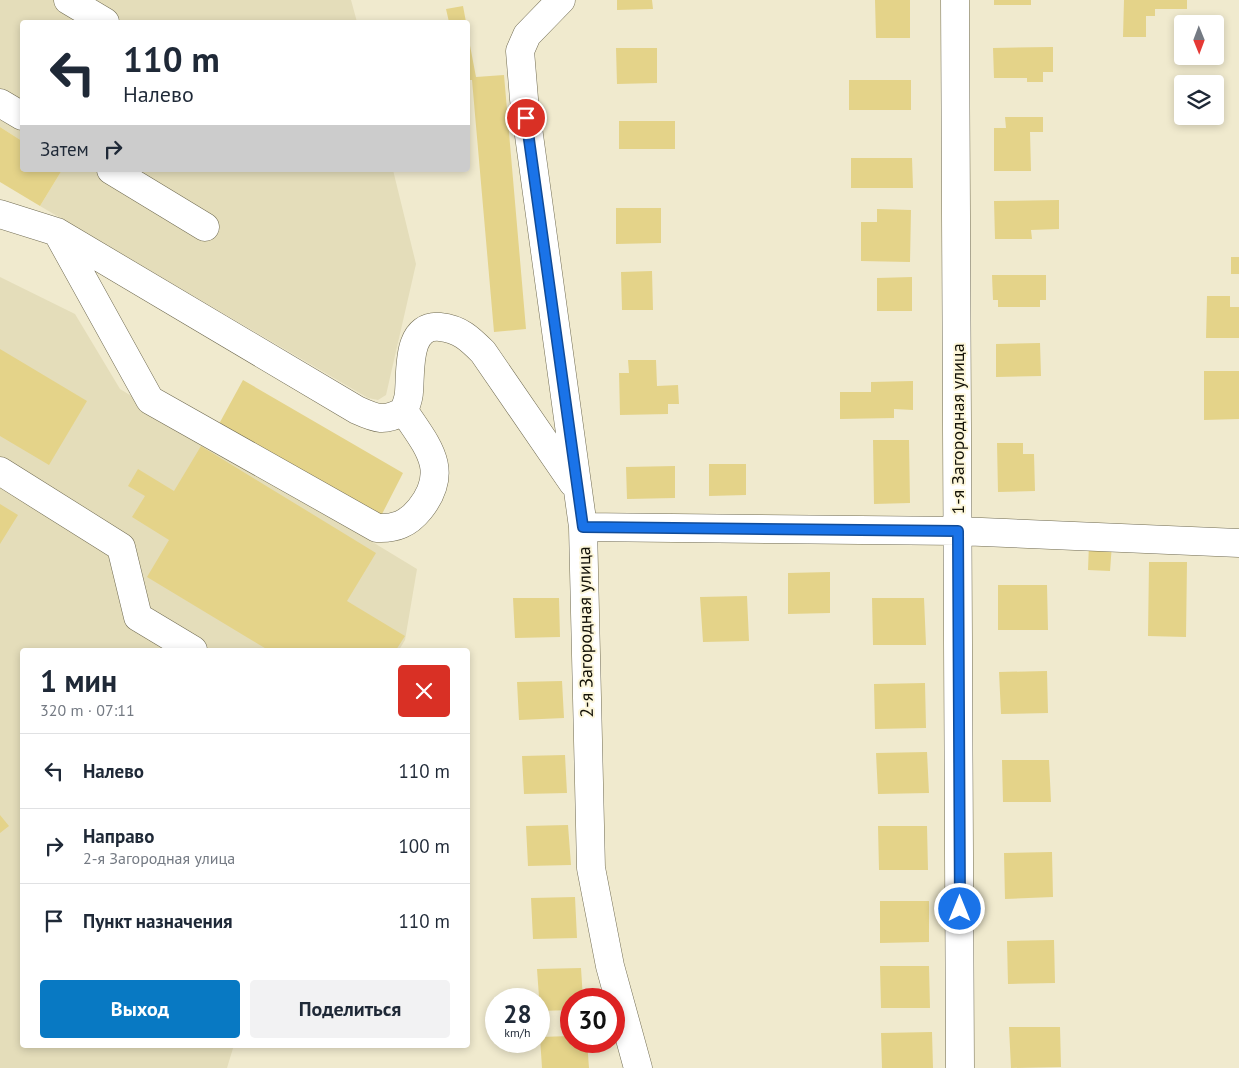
<!DOCTYPE html>
<html lang="ru">
<head>
<meta charset="utf-8">
<style>
	:root { --surface:#fff; --page:#f2f2f3; --text:#1f2937; --muted:#747a83; --line:#e0e1e3; --accent:#0879c3 }
	body { margin:0; font-family:"PT Sans",sans-serif; background:var(--page); color:var(--text); height:100vh; display:flex; flex-direction:column; font-size:19px; white-space:nowrap }
	* { box-sizing:border-box; margin:0 }
	p { font-size:16px; color:var(--muted) }
	.icon { flex:none; width:28px; height:28px; fill:none; stroke:currentColor; stroke-width:2; stroke-linecap:round; stroke-linejoin:round }
	.map { position:relative; flex:1; overflow:hidden }
	.side { position:absolute; left:20px; top:648px; width:450px; height:400px; display:flex; flex-direction:column; background:var(--surface); border-radius:5px; box-shadow:0 2px 8px #0003 }
	.side>* { flex:none }
	.guide { position:absolute; left:20px; top:20px; width:450px; height:152px; border-radius:5px; box-shadow:0 2px 8px #0003; background:#fff; color:var(--text); overflow:hidden }
	.needle { width:32px; rotate:179deg }
	.controls { position:absolute; left:1174px; top:15px; display:grid; gap:10px }
	.controls a { display:grid; place-items:center; width:50px; height:50px; border-radius:5px; background:var(--surface); box-shadow:0 2px 8px #0003; font-size:25px }
	.speed { position:absolute; left:485px; top:988px; display:flex; gap:10px; font-size:25px; font-weight:700; text-align:center }
	.speed>* { display:grid; place-content:center; width:65px; height:65px; border-radius:50%; background:var(--surface); box-shadow:0 2px 8px #0003; line-height:1 }
	.speed small { font-size:12px; font-weight:400 }
	.speed .limit { border:8px solid #d22; background:#fff; color:#111 }
	.pin { position:absolute; display:grid; place-items:center; width:42px; height:42px; color:#fff; margin:-21px; border:2px solid #fff; border-radius:50%; box-shadow:0 1px 5px #0007 }
	.me { position:absolute; width:55px; margin:-28px; rotate:0deg; stroke-linejoin:round; filter:drop-shadow(0 0 4px #0008) }
	.turn { display:flex; align-items:center; gap:18px; height:105px; padding:0 20px; font-size:22px }
	.turn .icon { width:65px; height:65px; stroke-width:2.5 }
	.turn b { display:block; font-size:35px; line-height:42px }
	.then { display:flex; align-items:center; height:48px; padding:0 20px; background:#0003; gap:10px; font-size:19px }
	.round { display:grid; place-items:center; flex:none; width:52px; height:52px; border-radius:5px; background:var(--page) }
	.summary { display:flex; align-items:center; justify-content:space-between; height:85px; padding:0 20px }
	h1 { font-size:30px; font-weight:700; line-height:38px }
	.action { display:flex; gap:10px; margin-top:auto; padding:10px 20px }
	.action a { flex:1; height:58px; border-radius:5px; background:var(--accent); color:#fff; font-size:20px; font-weight:700; line-height:58px; text-align:center }
	.action a+a { background:var(--page); color:var(--text) }
	ul { padding:0; list-style:none }
	li { display:flex; align-items:center; gap:15px; height:75px; padding:0 20px; border-top:1px solid var(--line) }
	li div { flex:1 }
	li b { display:block; font-size:19px }
	li em { font-style:normal }
	.map>svg:first-child { display:block }
</style>
</head>
<body>
<div class="map">
<svg width="1239" height="1068" viewBox="0 0 1239 1068">
	<rect width="100%" height="100%" fill="#f0eace"/>
	<!-- built -->
	<path fill="#e4ddba" d="M0,0H351L357,22H22V141L0,127Z
		M62,170H393L416,264L386,395L378,400L368,398L40,206Z
		M0,277L75,314L120,389L417,569L405,640L399,650H22V1045H234L227,1068H0Z"/>
	<!-- building -->
	<path fill="#e4d389" d="M617,0H652L653,9L617,10Z
		M875,0H910V38H876Z
		M994,0H1031V5H994Z
		M1124,0H1187V9H1155V16H1146V37H1123Z
		M463,6L466,22H449L446,9Z
		M468,35L476,77L504,75L526,329L494,332L472,80H468Z
		M1053,47V72H1043V82H1027V78H994L993,48Z
		M616,48H657V83L617,84Z
		M849,80H911V110H849Z
		M1005,117H1043V132H1030L1031,171H994V128H1006Z
		M619,121H675V149H619Z
		M0,127L22,141V170H62L40,206L0,182Z
		M851,158H912L913,188H851Z
		M1059,200V229L1031,230L1032,239H995L994,201Z
		M616,208H661V243L616,244Z
		M877,209L911,210L910,262L861,261V222H877Z
		M1231,257H1239V274H1231Z
		M652,271L653,310H622L621,272Z
		M992,275H1046V300H1040V307H998V300H993Z
		M912,277V311H877V278Z
		M1207,296H1230V307H1239V338H1206Z
		M1040,343L1041,376L996,377V344Z
		M0,349L87,401L49,465L0,436Z
		M628,360H656L657,386L678,385L679,404H668V414L620,415L619,373H629Z
		M1204,371H1239V419L1204,420Z
		M243,380L403,473L381,516L219,424Z
		M913,381V410L894,409V418L840,419V392H871V382Z
		M873,440H909L910,503L874,504Z
		M997,443H1023V454H1034L1035,491L998,492Z
		M201,446L376,553L347,601L405,636L396,650H268L147,577L169,540L132,517L145,496L128,486L138,469L174,491Z
		M709,464H746V495L709,496Z
		M675,466V498L627,499L626,467Z
		M0,504L18,515L0,544Z
		M1089,543L1112,544L1110,571L1088,570Z
		M1149,562H1187L1186,637L1148,636Z
		M830,572V613L788,614V573Z
		M998,585H1047L1048,630H998Z
		M747,596L749,641L703,642L700,597Z
		M513,598H559L560,637L515,638Z
		M872,598H924L926,645H873Z
		M1047,671L1048,713L1001,714L999,672Z
		M562,681L564,718L519,720L517,682Z
		M925,683L926,728L875,729L874,684Z
		M927,752L929,793L878,794L876,753Z
		M565,755L567,793L524,794L522,756Z
		M1002,760H1049L1051,802H1003Z
		M0,815L9,826L0,833Z
		M568,825L571,865L528,866L526,826Z
		M878,826H927L928,870H879Z
		M1052,852L1053,897L1005,899L1004,853Z
		M575,897L577,938L533,939L531,898Z
		M880,901H929V942L880,943Z
		M1054,940L1055,983L1008,984L1007,941Z
		M880,966H929L930,1008H881Z
		M581,968L583,999H571V1010L540,1011L537,969Z
		M1009,1027H1060L1061,1067L1011,1068Z
		M932,1032L933,1068H882L881,1033Z
		M571,1036V1041H587L589,1068H542L540,1037Z"/>
	<g fill="none" stroke-linecap="round" stroke-linejoin="round">
		<!-- minor casing -->
		<g stroke="#706b52" stroke-width="29">
			<path id="minor" d="M68,0L105,22
				M561,0L527,35L520,51L524,99L583,527L591,868L610,966L638,1068
				M955,0L960,1068
				M0,103L22,116
				M111,170L205,227
				M0,214L57,232L357,410C377,419 384,422 404,411C406,405 409,398 409,392C411,371 406,324 440,327C460,329 470,339 483,352L573,483
				M57,232L150,400L377,528C395,529 408,524 420,509C451,470 427,446 404,411
				M0,471L121,547L138,617L193,650
				M583,527L958,531L1239,543"/>
		</g>
		<!-- minor -->
		<use href="#minor" stroke="#fff" stroke-width="28"/>
	</g>
	<g fill="none" stroke-linecap="round" stroke-linejoin="round">
		<!-- route casing -->
		<g stroke="#114b97" stroke-width="12">
			<path id="route" d="M526,118L583,527L958,531L960,909"/>
		</g>
		<!-- route -->
		<use href="#route" stroke="#1a73e8" stroke-width="9"/>
	</g>
	<g text-anchor="middle" dominant-baseline="central" stroke-width="4" stroke-linejoin="round" paint-order="stroke">
		<!-- street labels -->
		<g font-size="18" fill="#131107" stroke="#fdf7db">
			<text transform="translate(957 429) rotate(-90)">1-я Загородная улица</text>
			<text transform="translate(585 632) rotate(-91)">2-я Загородная улица</text>
		</g>
	</g>
</svg>
<div class="controls">
<a><svg class="needle" viewBox="-14 -14 28 28"><path d="M0-13l5 13h-10z" fill="#e53935"/><path d="M0 13l5-13h-10z" fill="#747a83"/></svg></a>
<a><svg class="icon" aria-label="layers" viewBox="0 0 24 24"><path d="M12 4l9 5-9 5-9-5zM3 14l9 5 9-5"/></svg></a>
</div>
<div class="speed"><div>28<small>km/h</small></div><div class="limit">30</div></div>
<div class="pin" style="left:526px;top:118px;background:#d93025"><svg class="icon" aria-label="arrive" viewBox="0 0 24 24"><path d="M6 21V4h12l-3 4 3 4H6"/></svg></div>
<svg class="me" style="left:960px;top:909px" viewBox="-20 -20 40 40"><circle r="17" fill="#1a73e8" stroke="#fff" stroke-width="3"/><path d="M0-11L8 9 0 5-8 9z" fill="#fff"/></svg>
<div class="guide">
<div class="turn"><svg class="icon" aria-label="left" viewBox="0 0 24 24"><path d="M17 20v-9H6M10 6l-5 5 5 5"/></svg><div><b>110 m</b>Налево</div></div>
<div class="then">Затем<svg class="icon" aria-label="right" viewBox="0 0 24 24"><path d="M7 20v-9h11M14 6l5 5-5 5"/></svg></div>
</div>
<section class="side">
<div class="summary"><div><h1>1 мин</h1><p>320 m · 07:11</p></div><a class="round" style="background:#d93025;color:#fff"><svg class="icon" aria-label="close" viewBox="0 0 24 24"><path d="M6 6l12 12M18 6L6 18"/></svg></a></div>
<ul>
<li><svg class="icon" aria-label="left" viewBox="0 0 24 24"><path d="M17 20v-9H6M10 6l-5 5 5 5"/></svg><div><b>Налево</b></div><em>110 m</em></li>
<li><svg class="icon" aria-label="right" viewBox="0 0 24 24"><path d="M7 20v-9h11M14 6l5 5-5 5"/></svg><div><b>Направо</b><p>2-я Загородная улица</p></div><em>100 m</em></li>
<li><svg class="icon" aria-label="arrive" viewBox="0 0 24 24"><path d="M6 21V4h12l-3 4 3 4H6"/></svg><div><b>Пункт назначения</b></div><em>110 m</em></li>
</ul>
<div class="action"><a>Выход</a><a>Поделиться</a></div>
</section>
</div>
</body>
</html>
